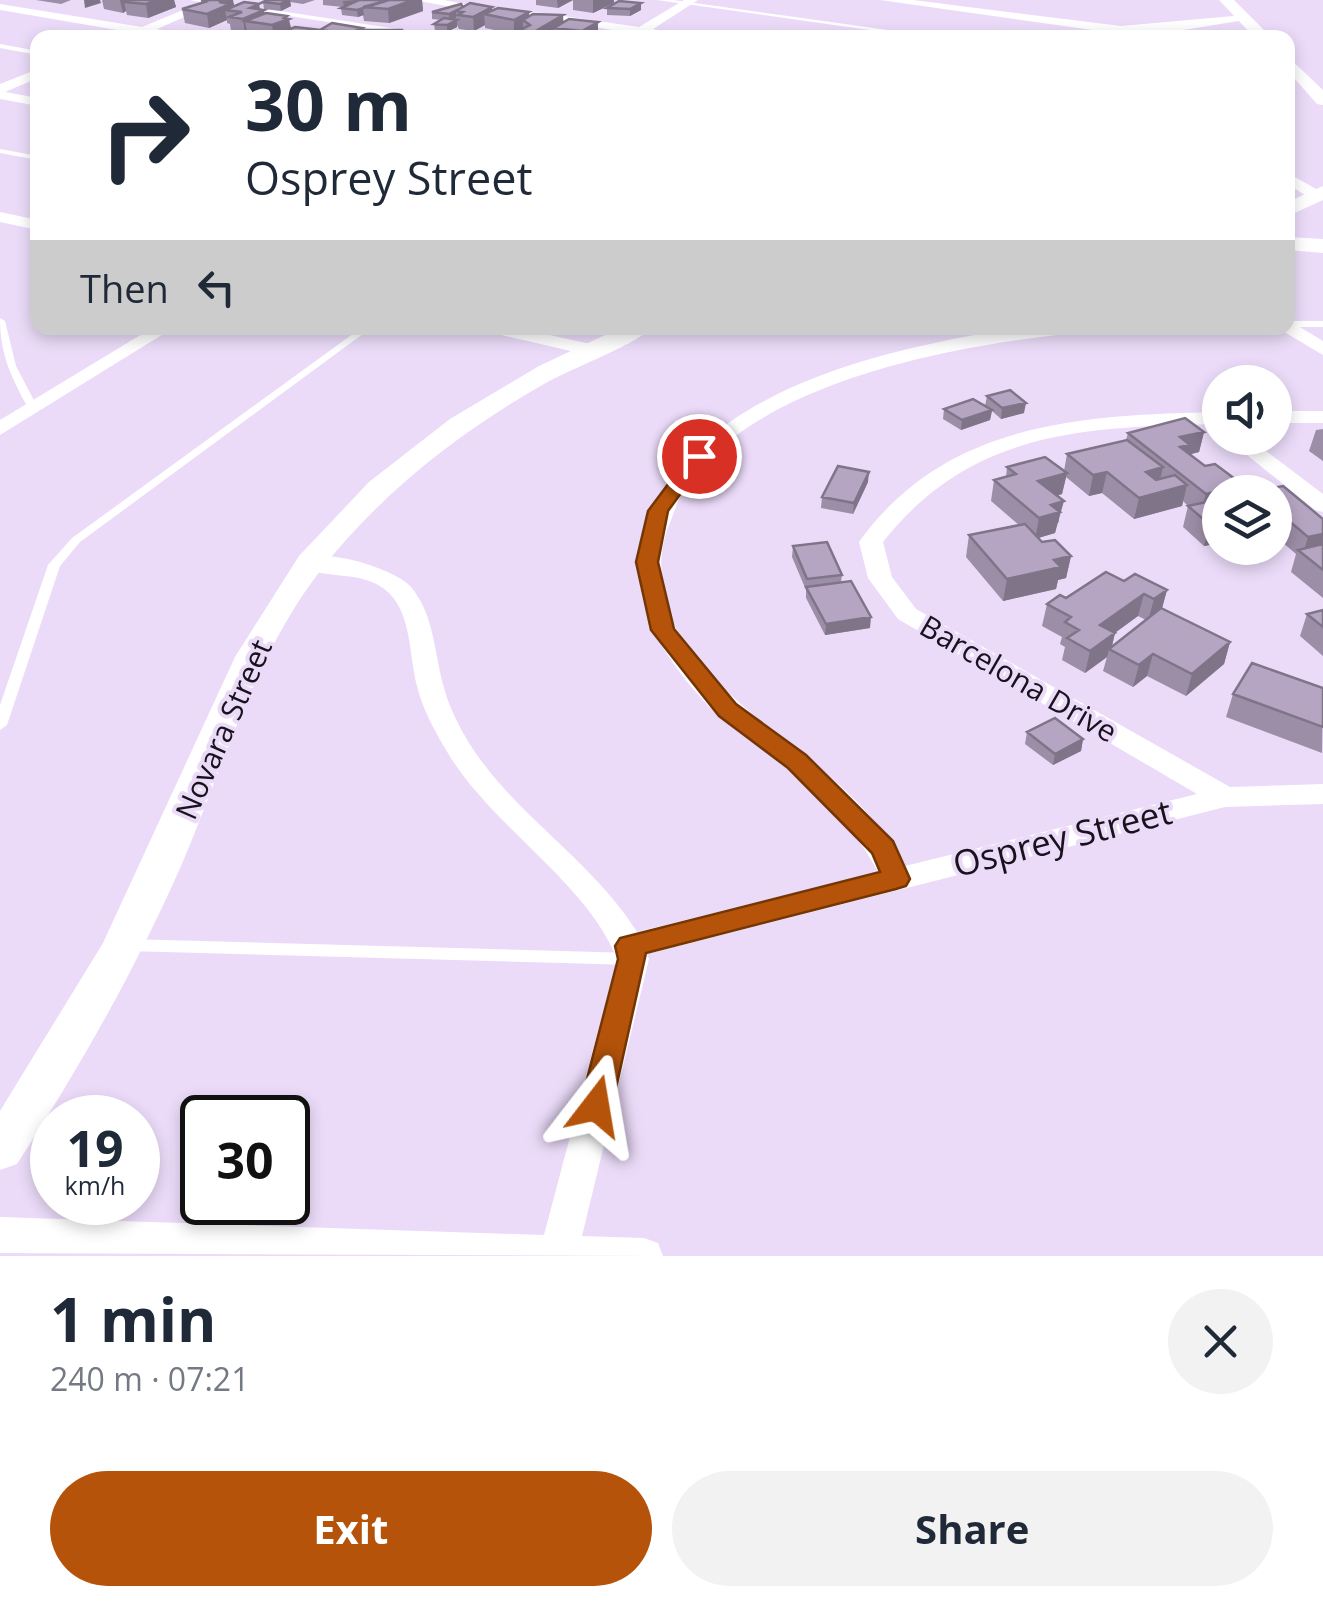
<!DOCTYPE html>
<html lang="en">
<head>
<meta charset="utf-8">
<style>
	:root { --surface:#fff; --page:#f2f2f3; --text:#1f2937; --muted:#747a83; --accent:#b45309 }
	body { margin:0; font-family:"Open Sans",sans-serif; background:var(--page); color:var(--text); height:100vh; display:flex; flex-direction:column; font-size:38px; white-space:nowrap }
	* { box-sizing:border-box; margin:0 }
	p { font-size:32px; color:var(--muted) }
	.icon { flex:none; width:55px; height:55px; fill:none; stroke:currentColor; stroke-width:2; stroke-linecap:round; stroke-linejoin:round }
	.map { position:relative; height:1256px; overflow:hidden }
	.side { display:flex; flex-direction:column; background:var(--surface); flex:1 }
	.side>* { flex:none }
	.guide { position:absolute; left:30px; top:30px; width:1265px; height:305px; border-radius:20px; box-shadow:0 5px 15px #0003; background:#fff; color:var(--text); overflow:hidden }
	.fabs { position:absolute; left:1202px; top:365px; display:grid; gap:20px }
	.fabs a { display:grid; place-items:center; width:90px; height:90px; border-radius:50%; background:var(--surface); box-shadow:0 5px 15px #0003; font-size:50px }
	.speed { position:absolute; left:30px; top:1095px; display:flex; gap:20px; font-size:50px; font-weight:700; text-align:center }
	.speed>* { display:grid; place-content:center; width:130px; height:130px; border-radius:50%; background:var(--surface); box-shadow:0 5px 15px #0003; line-height:1 }
	.speed small { font-size:25px; font-weight:400 }
	.speed .limit { border:5px solid #111; border-radius:15px; background:#fff; color:#111 }
	.pin { position:absolute; display:grid; place-items:center; width:85px; height:85px; color:#fff; margin:-42px; border:5px solid #fff; border-radius:50%; box-shadow:0 2px 10px #0007 }
	.me { position:absolute; width:110px; margin:-55px; rotate:14deg; stroke-linejoin:round; filter:drop-shadow(0 0 8px #0008) }
	.turn { display:flex; align-items:center; gap:35px; height:210px; padding:0 50px; font-size:45px }
	.turn .icon { width:130px; height:130px; stroke-width:2.5 }
	.turn b { display:block; font-size:70px; line-height:85px }
	.then { display:flex; align-items:center; height:95px; padding:0 50px; background:#0003; gap:20px; font-size:38px }
	.round { display:grid; place-items:center; flex:none; width:105px; height:105px; border-radius:52px; background:var(--page) }
	.head { display:flex; align-items:center; justify-content:space-between; height:170px; padding:0 50px }
	h1 { font-size:60px; font-weight:700; line-height:75px }
	.button { display:flex; gap:20px; margin-top:auto; padding:20px 50px }
	.button a { flex:1; height:115px; border-radius:60px; background:var(--accent); color:#fff; font-size:40px; font-weight:700; line-height:115px; text-align:center }
	.button a+a { background:var(--page); color:var(--text) }
	.map>svg:first-child { display:block }
</style>
</head>
<body>
<div class="map">
<svg width="1323" height="1256" viewBox="0 0 1323 1256">
	<rect width="100%" height="100%" fill="#ebdbf9"/>
	<g fill="none" stroke-linecap="round" stroke-linejoin="round">
		<!-- service -->
		<path fill="#fff" fill-rule="evenodd" d="M190,0H204L221,4L218,6Z
			M657,0H673L946,38H926Z
			M248,6L443,36L446,38H428L246,9Z
			M0,44L38,51V55L0,48Z
			M0,149L38,156V160L0,153Z
			M0,318L5,321L16,366L38,408L37,410H29L28,408C11,376 0,355 0,318Z
			M1288,321H1323V327H1288Z
			M361,328H371L80,542L60,566L7,725L0,730V705L48,565L72,538Z
			M127,939L632,953L638,955L640,959L638,963L632,965L127,951L121,949L119,945L121,941Z"/>
		<!-- minor -->
		<path fill="#fff" fill-rule="evenodd" d="M207,0H223L157,29L196,38H164L0,10V4L142,27Z
			M414,0H444L495,10L489,14Z
			M684,0H698L653,29L694,38H631L630,33L523,15L529,11L639,27Z
			M880,0H913L1121,26L1245,15L1251,19L1171,32L1121,34Z
			M38,69V78L5,92L38,98V106L0,99V84Z
			M1288,173L1323,193V199H1311L1288,184Z
			M0,212L38,220V230L0,222Z
			M1288,320L1323,341V355L1281,330L1288,328Z
			M152,328H173L0,435V420Z
			M487,328H518L595,345L597,349L588,355L489,332Z
			M1014,328H1076L1067,334C951,346 751,383 684,490C677,500 674,514 669,525C653,564 663,613 687,647C750,732 854,770 905,866L1197,794L898,619L868,578L859,542C946,421 1083,415 1220,412V424C1087,427 972,429 883,542L892,577L916,609L1230,787L1323,784V804L1225,807L647,954L649,959L582,1236L644,1238L658,1243L663,1256L0,1253V1217L544,1235L617,959C587,883 494,828 449,755C436,733 423,711 417,686C409,656 412,616 389,593C363,567 316,582 298,563C316,544 394,568 411,587C435,616 434,653 444,688C449,707 459,726 469,743C515,816 592,860 637,932L878,872C856,829 816,789 777,760C750,740 723,724 701,698C654,645 620,585 651,514C708,386 889,349 1014,328Z
			M1275,411H1323V423H1275Z
			M1226,438H1249L1323,494V512L1315,510Z"/>
		<!-- tertiary -->
		<path fill="#fff" fill-rule="evenodd" d="M1219,0H1234L1272,38H1255Z
			M1288,57L1323,90V105L1317,104L1288,71Z
			M1323,186V200L1288,216V202Z
			M1288,237L1323,239V253L1288,250Z
			M620,328H651C637,344 568,370 544,384C460,432 385,490 324,566C255,652 224,766 181,866C135,970 79,1069 17,1164L0,1170V1111L103,943L235,657L299,556L369,482L450,419L539,366Z"/>
	</g>
	<!-- wall -->
	<path fill="#9c8ea7" fill-rule="evenodd" d="M36,0H71L61,4Z
		M102,0H174L176,7L148,18L127,15L126,11L123,13L104,9Z
		M201,0L234,6L259,4L260,9L265,13L287,16L291,28L320,30H403L404,33L440,35V38H284V36L279,38H263L248,35L247,32L231,31L230,24L227,23V20L209,28L185,23L182,9L202,3Z
		M267,0H315L303,4L290,2L291,6L281,11L264,9L263,2Z
		M323,0H422L423,11L389,23L364,21L363,15L358,17L342,15L341,8L343,7L323,5Z
		M536,0H573L558,8L536,5Z
		M573,0H614V3L593,13L573,10Z
		M641,3V10L630,16L607,15V8Z
		M463,7L529,16L563,15V22H598V36L595,38H554V35L550,38H521L520,31L514,34L485,28V25L474,31L459,29L457,25V27L447,32L435,31L434,24L441,20L432,19V12Z
		M987,396L1024,413L1001,419L992,411L990,420L961,430L943,419L944,409L985,406Z
		M1323,429V461L1309,451L1316,430Z
		M1204,432L1199,452L1190,454L1220,492V543L1204,546L1183,527L1188,506L1183,501L1182,506L1134,519L1102,493L1089,496L1066,477L1062,494L1057,496L1059,522L1057,523L1055,533L1038,538L1042,542L1071,556L1066,578L1058,580L1056,589L1003,601L966,557L969,535L1019,525L991,501L994,480L1006,477L1007,467L1064,471L1067,454L1126,440L1128,433Z
		M868,482L853,514L821,508L822,497Z
		M1275,492L1323,519V598L1291,572L1296,554L1275,536Z
		M793,546L842,575L841,582L870,628L825,635L806,598V590L792,557Z
		M1124,581L1167,590L1162,608L1230,642L1224,664L1186,696L1147,676L1133,687L1103,671L1107,657L1085,673L1062,660L1065,647L1060,644L1062,637L1042,626L1047,604ZM1138,616L1146,620L1112,646L1115,633Z
		M1323,610V656L1300,636L1307,614Z
		M1323,688L1322,753L1226,717L1233,694Z
		M1027,732L1083,739L1081,751L1053,765L1025,744Z"/>
	<!-- shaded-wall -->
	<path fill="#7f7488" d="M84,0H100L101,3L85,8Z
		M120,0H151L124,2L126,11L123,13Z
		M157,0H174L176,7L148,18L146,4Z
		M225,0H233L235,10H225L227,20L209,28L207,14L219,2Z
		M290,0L291,6L281,11L280,4Z
		M357,0V1L344,7L343,1Z
		M413,0H422L423,11L389,23L388,9Z
		M557,0H573L558,8Z
		M593,0H614V3L593,13Z
		M641,3V10L630,16V9Z
		M259,4L260,12L264,10L266,24L245,21L247,32L245,33L243,19L250,8Z
		M492,7L493,16L484,14L485,25L474,31L473,17Z
		M363,9L364,15L358,17L357,10Z
		M456,11V18L449,21V14Z
		M529,12L530,26L523,20V30L514,34V20Z
		M563,15L564,29L554,28V35L550,38H535L534,32Z
		M287,16V19H289L292,33L283,32L284,36L274,38L272,25Z
		M457,20V27L447,32V25Z
		M598,22V36L595,38H583L582,31Z
		M1026,403L1024,413L1001,419L1002,408Z
		M992,410L990,420L961,430L962,420Z
		M1204,432L1199,452L1188,455L1185,466L1180,437Z
		M1163,467L1158,488L1146,472Z
		M869,472L868,482L853,514L854,503Z
		M1107,472L1102,493L1089,496L1093,475Z
		M1067,473L1062,494L1035,502L1038,481Z
		M1187,485L1182,506L1134,519L1139,498Z
		M1243,485L1241,492H1220V510L1200,515L1206,494Z
		M1064,501L1055,533L1035,539L1039,518L1051,505Z
		M1282,515L1276,536H1275V517Z
		M1220,523V543L1204,546L1210,525Z
		M1323,534V554H1303L1308,537Z
		M1071,556L1066,578L1058,580L1056,589L1003,601L1007,579L1054,560Z
		M1167,590L1161,612L1148,621L1154,599Z
		M1144,594L1138,616L1095,647L1100,625Z
		M871,617L870,628L825,635L826,624Z
		M1115,633L1111,650L1109,649L1107,657L1085,673L1090,651Z
		M1230,642L1224,664L1186,696L1192,674Z
		M1153,654L1147,676L1133,687L1139,665Z
		M1083,739L1081,751L1053,765L1055,754Z"/>
	<!-- building -->
	<path fill="#b5a5c2" stroke="#7f7488" stroke-width="2.5" d="M130,0H157L146,4L124,2Z
		M201,0H225L219,2L230,4L207,14L182,9L208,1Z
		M267,0H289L280,4L263,2Z
		M359,0H389L357,10L341,8Z
		M389,0H413L388,9L363,7Z
		M619,1L641,3L630,9L607,8Z
		M244,2L259,4L250,8L264,10L243,19L229,17L242,12L225,10Z
		M470,3L492,7L473,17L458,15L463,12L456,11Z
		M461,4L463,7L449,14L432,12Z
		M498,8L529,12L514,20L484,14Z
		M266,13L287,16L284,18L289,19L272,25L245,21Z
		M533,14L563,15L534,32L520,30L530,25L523,20Z
		M444,18L457,20L447,25L434,24Z
		M569,19L598,22L582,31L554,28Z
		M332,23L362,28L348,34L320,30Z
		M295,27L320,30L321,33L312,37L283,32Z
		M362,30H403L388,38H367L353,35Z
		M401,33L440,35L436,38H393Z
		M469,33L487,35L483,38H456Z
		M1010,390L1026,403L1002,408L987,396Z
		M973,399L992,410L962,420L944,409Z
		M1185,418L1204,432L1180,437L1190,445L1180,447L1205,466L1215,464L1243,485L1206,494L1128,433Z
		M1127,440L1163,467L1146,472L1156,480L1175,475L1187,485L1139,498L1107,472L1093,475L1067,454Z
		M1045,457L1067,473L1038,481L1064,501L1051,505L1060,512L1039,518L994,480L1016,474L1007,467Z
		M838,466L869,472L854,503L822,497Z
		M1283,486L1323,519V534L1308,537L1282,515L1275,517V492H1253Z
		M1220,499V523L1210,525L1188,506Z
		M1025,524L1042,542L1055,540L1071,556L1054,560L1061,567L1007,579L969,535Z
		M827,542L842,575L807,579L793,546Z
		M1323,544V570L1298,550Z
		M1106,572L1124,581L1135,574L1167,590L1154,599L1144,594L1100,625L1115,633L1090,651L1067,638L1079,630L1065,622L1071,617L1047,604L1060,595L1066,598Z
		M851,581L871,617L826,624L806,587Z
		M1161,608L1230,642L1192,674L1153,654L1139,665L1109,649Z
		M1323,610V627L1307,614Z
		M1252,663L1323,688V727L1233,694Z
		M1055,718L1083,739L1055,754L1027,732Z"/>
	<!-- route -->
	<path fill="#b45309" stroke="#753606" stroke-width="2.5" d="M699,450L708,456L668,511L658,562L674,629L736,704L806,755L893,841L910,879L906,886L896,889L646,953L612,1106L607,1116L596,1120L584,1116L580,1106L618,959L615,946L620,938L880,872L872,853L788,768L719,716L651,630L636,562L648,511L692,452Z"/>
	<g text-anchor="middle" dominant-baseline="central" stroke-width="8" stroke-linejoin="round" paint-order="stroke">
		<!-- street labels -->
		<g font-size="30" fill="#17121c" stroke="#ebdbf9">
			<text transform="translate(1019 678) rotate(30)">Barcelona Drive</text>
			<text transform="translate(223 729) rotate(-66)">Novara Street</text>
		</g>
		<!-- near-street labels -->
		<g font-size="35" fill="#17121c" stroke="#ebdbf9">
			<text transform="translate(1062 837) rotate(-14)">Osprey Street</text>
		</g>
	</g>
</svg>
<div class="fabs">
<a><svg class="icon" aria-label="sound" viewBox="0 0 24 24"><path d="M4 9h4l5-4v14l-5-4H4zM17 9q2 3 0 6"/></svg></a>
<a><svg class="icon" aria-label="layers" viewBox="0 0 24 24"><path d="M12 4l9 5-9 5-9-5zM3 14l9 5 9-5"/></svg></a>
</div>
<div class="speed"><div>19<small>km/h</small></div><div class="limit">30</div></div>
<div class="pin" style="left:699px;top:456px;background:#d93025"><svg class="icon" aria-label="arrive" viewBox="0 0 24 24"><path d="M6 21V4h12l-3 4 3 4H6"/></svg></div>
<svg class="me" style="left:596px;top:1106px" viewBox="-20 -20 40 40"><path d="M0-17L14 15 0 8-14 15z" fill="#b45309" stroke="#fff" stroke-width="4"/></svg>
<div class="guide">
<div class="turn"><svg class="icon" aria-label="right" viewBox="0 0 24 24"><path d="M7 20v-9h11M14 6l5 5-5 5"/></svg><div><b>30 m</b>Osprey Street</div></div>
<div class="then">Then<svg class="icon" aria-label="left" viewBox="0 0 24 24"><path d="M17 20v-9H6M10 6l-5 5 5 5"/></svg></div>
</div>
</div>
<section class="side">
<div class="head"><div><h1>1 min</h1><p>240 m · 07:21</p></div><a class="round"><svg class="icon" aria-label="close" viewBox="0 0 24 24"><path d="M6 6l12 12M18 6L6 18"/></svg></a></div>
<div class="button"><a>Exit</a><a>Share</a></div>
</section>
</body>
</html>
